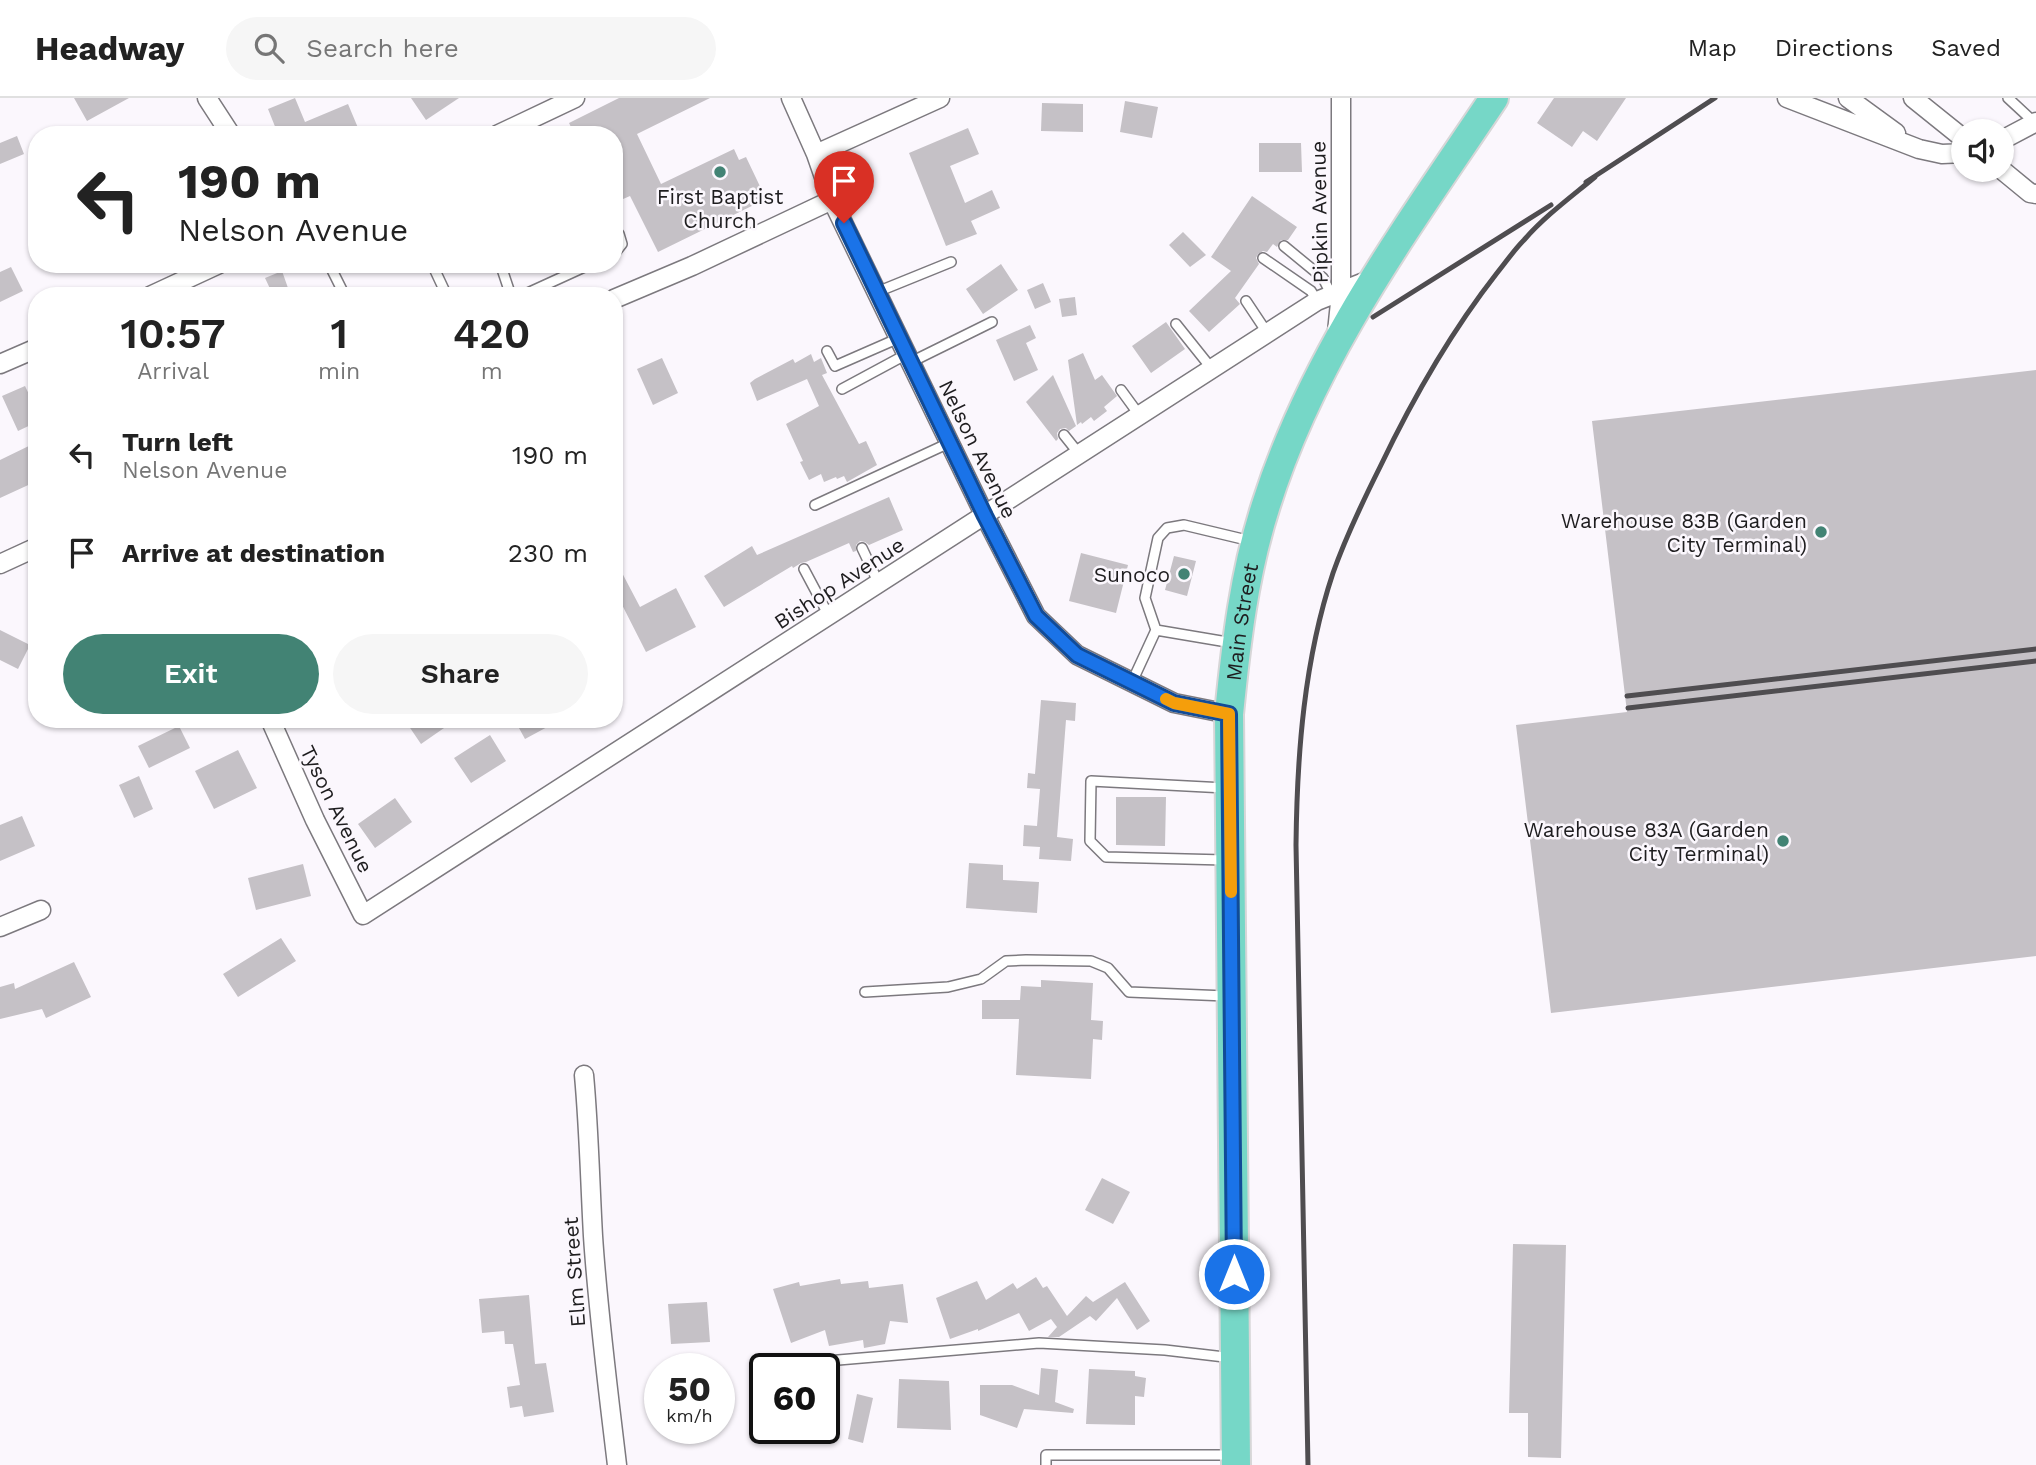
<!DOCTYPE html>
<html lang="en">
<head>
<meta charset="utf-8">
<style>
	:root { --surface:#fff; --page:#f6f6f6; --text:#222; --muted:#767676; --line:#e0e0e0; --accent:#428374 }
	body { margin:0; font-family:"Work Sans",sans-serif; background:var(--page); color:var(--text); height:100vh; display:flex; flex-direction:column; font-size:26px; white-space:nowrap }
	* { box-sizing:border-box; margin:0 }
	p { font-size:23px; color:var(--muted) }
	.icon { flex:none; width:38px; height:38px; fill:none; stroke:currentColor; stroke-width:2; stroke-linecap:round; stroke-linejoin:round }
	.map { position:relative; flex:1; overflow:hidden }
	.sheet { position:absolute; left:28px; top:189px; width:595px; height:441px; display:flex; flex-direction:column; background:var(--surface); border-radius:28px; box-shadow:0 2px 5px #0004 }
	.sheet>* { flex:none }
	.top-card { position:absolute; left:28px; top:28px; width:595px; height:147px; border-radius:28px; box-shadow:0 2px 5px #0004; background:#fff; color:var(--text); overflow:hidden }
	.buttons { position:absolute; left:1951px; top:21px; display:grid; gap:14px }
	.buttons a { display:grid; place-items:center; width:63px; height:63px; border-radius:50%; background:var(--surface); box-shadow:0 2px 5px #0004; font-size:35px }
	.speed { position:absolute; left:644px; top:1255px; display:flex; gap:14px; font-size:35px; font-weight:700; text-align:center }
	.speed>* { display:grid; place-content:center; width:91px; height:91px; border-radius:50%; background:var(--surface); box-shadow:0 2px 5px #0004; line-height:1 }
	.speed small { font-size:18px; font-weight:400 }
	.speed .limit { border:4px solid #111; border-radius:10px; background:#fff; color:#111 }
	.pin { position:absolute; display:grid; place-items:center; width:60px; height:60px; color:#fff; margin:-72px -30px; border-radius:50% 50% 50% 0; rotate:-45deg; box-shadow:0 0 7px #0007 }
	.pin .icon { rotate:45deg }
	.me { position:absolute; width:77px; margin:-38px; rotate:0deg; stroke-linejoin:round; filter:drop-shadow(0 0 5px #0008) }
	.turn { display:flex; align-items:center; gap:24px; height:147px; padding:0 35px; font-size:32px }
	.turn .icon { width:91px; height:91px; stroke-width:2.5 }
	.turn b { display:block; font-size:49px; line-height:60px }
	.eta { display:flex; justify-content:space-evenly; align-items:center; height:119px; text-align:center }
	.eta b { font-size:42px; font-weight:600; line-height:49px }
	.action { display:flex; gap:14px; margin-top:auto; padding:14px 35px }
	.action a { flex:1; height:80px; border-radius:42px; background:var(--accent); color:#fff; font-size:28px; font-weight:600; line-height:80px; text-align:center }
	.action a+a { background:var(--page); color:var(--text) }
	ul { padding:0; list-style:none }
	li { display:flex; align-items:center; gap:21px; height:98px; padding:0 35px }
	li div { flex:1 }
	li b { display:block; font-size:26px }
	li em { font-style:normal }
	header { display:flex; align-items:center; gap:42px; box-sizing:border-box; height:98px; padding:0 35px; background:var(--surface); border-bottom:2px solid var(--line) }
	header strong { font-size:33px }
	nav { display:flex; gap:38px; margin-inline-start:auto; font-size:24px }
	.search { width:490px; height:63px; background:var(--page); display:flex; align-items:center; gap:18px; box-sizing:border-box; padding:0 24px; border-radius:38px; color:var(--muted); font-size:26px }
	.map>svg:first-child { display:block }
</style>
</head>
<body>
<header>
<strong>Headway</strong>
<div class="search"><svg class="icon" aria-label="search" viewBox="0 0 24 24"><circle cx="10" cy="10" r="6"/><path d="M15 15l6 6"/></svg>Search here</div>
<nav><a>Map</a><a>Directions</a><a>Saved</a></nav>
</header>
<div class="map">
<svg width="2036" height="1367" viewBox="0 0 2036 1367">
	<rect width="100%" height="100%" fill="#fbf7fd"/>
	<!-- building -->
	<path fill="#c5c1c6" d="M74,0H129L87,23Z
		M295,0L305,24L348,6L361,37H276L278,36L268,11Z
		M411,0H459L426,22Z
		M619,0H710L637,36L661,86L734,51L739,62L746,59L766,101L658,154L630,98L614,105V37H575L569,25Z
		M1554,0H1626L1597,43L1583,33L1572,49L1537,25Z
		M1125,3L1158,9L1152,40L1120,34Z
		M1042,5L1083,6V34L1041,33Z
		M968,30L979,56L950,68L965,105L992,92L1000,110L971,123L977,136L946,148L909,55Z
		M17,38L24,56L0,66V45Z
		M1259,45H1301L1302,74H1259Z
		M1252,98L1297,129L1288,142H1281L1277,149L1273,146L1267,154L1263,153L1258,156L1256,160L1259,166L1235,200L1240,206L1209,234L1189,213L1231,173L1211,159Z
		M1183,134L1206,157L1190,169L1169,147Z
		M1001,166L1018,192L983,216L966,191Z
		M11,169L23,193L0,204V174Z
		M282,173L288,190L273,197L265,180Z
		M1043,185L1051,204L1035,211L1027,192Z
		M1075,199L1077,217L1062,219L1059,201Z
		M1166,224L1185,251L1151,275L1132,248Z
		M1030,227L1036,240L1026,245L1038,272L1014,283L996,242Z
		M1083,255L1095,282L1102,277L1117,298L1104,309L1107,313L1094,323L1091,319L1082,326L1081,324L1077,327L1068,262Z
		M811,256L814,264L821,260L827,275L822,277L859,346L866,343L877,367L847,384L844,378L837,381L836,379L824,384L821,376L809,382L800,364L803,363L786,326L819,308L807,281L757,303L750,285L755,281L793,261L795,265Z
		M662,260L678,295L653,307L637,271Z
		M2036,272V858L1551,915L1516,627L1627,614L1592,323Z
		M1053,277L1076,328L1069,333L1066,330L1060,331L1057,335L1058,341L1056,343L1026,304Z
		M25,288L37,313V324L18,333L2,298Z
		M37,344V383L0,400V362Z
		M889,399L903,432L869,447L865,444L860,443L856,447V453L853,454L849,445L806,464L801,465L793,470L792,468L724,509L704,478L752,448L757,457Z
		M1081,455L1128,467L1116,515L1069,503Z
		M1174,458L1196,463L1187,498L1165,492Z
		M620,471L640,509L676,490L696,529L646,554L614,491V474Z
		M0,532L30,547L18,571L0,562Z
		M1041,602L1076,605L1075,623L1066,622L1057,739L1073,741L1071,763L1039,761L1040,749L1023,748L1024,727L1037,728L1040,691L1027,690L1028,675L1035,676Z
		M404,621H457L421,646Z
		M514,621H562L525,641Z
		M179,628L190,650L149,670L138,648Z
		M490,637L506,663L471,685L454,660Z
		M238,652L257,690L214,711L195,673Z
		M139,678L153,711L134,720L119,687Z
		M1116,699H1166L1165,748L1116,747Z
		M395,700L412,724L375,750L358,726Z
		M22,718L35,748L0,763V727Z
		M969,765L1003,767V782L1039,784L1037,815L966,810Z
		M303,766L311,798L256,812L248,780Z
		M281,840L296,863L238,899L223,876Z
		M74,864L91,899L46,920L42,911L0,921V889L14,885L15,891Z
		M1041,882L1093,885L1091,922L1103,923L1102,942L1093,941L1091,981L1016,977L1019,921H982V902H1020L1021,888L1041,889Z
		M1102,1080L1130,1094L1113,1126L1085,1112Z
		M1513,1146L1566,1147L1561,1360L1528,1359V1315H1509Z
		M1036,1179L1043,1190L1047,1188L1067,1218L1086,1198L1093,1204L1125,1184L1150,1223L1137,1232L1117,1200L1096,1223L1090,1218L1059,1239H1048L1057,1229L1051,1221L1029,1233L1019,1215L978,1233V1231L950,1241L936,1200L977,1183L986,1202L1013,1185L1017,1191Z
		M840,1181L841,1186L868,1183L869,1190L903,1186L908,1225L890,1223L885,1246L864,1250L863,1242L829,1248L825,1232L791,1245L773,1191L799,1184L800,1188Z
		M529,1197L535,1266L546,1265L554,1314L524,1319L522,1308L510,1310L507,1289L520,1287L513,1246H505L504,1233L482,1235L479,1201Z
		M707,1204L710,1244L671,1246L668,1206Z
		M1041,1270L1058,1272L1055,1304L1074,1311L1073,1315L1024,1311L1017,1330L980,1317V1287H1012L1039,1297Z
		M1089,1271L1135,1273V1278L1146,1280L1144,1299L1135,1298V1327L1086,1326Z
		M899,1281L949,1283L951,1332L897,1330Z
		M857,1296L873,1300L863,1345L848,1341Z"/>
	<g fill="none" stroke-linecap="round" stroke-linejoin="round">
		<!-- lane casing -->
		<g stroke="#7c797e" stroke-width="12">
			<path id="lane" d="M2008,0L2035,25
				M614,131L619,136L622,146L614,156
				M1284,148L1323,180L1332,198
				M1263,160L1311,193L1317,203
				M329,166L345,198
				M432,166L447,198
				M501,168L511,198
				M877,194L951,164
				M521,198L591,166
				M1246,203L1268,236
				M1176,226L1212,271
				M827,253L835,268L899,240
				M911,264L992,224
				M842,291L907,256
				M1121,292L1140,318
				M1064,337L1080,357
				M815,407L949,345
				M862,450L879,486
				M804,471L829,518
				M1156,532L1145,500L1158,440L1167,430L1184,427L1251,443
				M1132,584L1156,532L1233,545
				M1225,690L1091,683L1090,743L1106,759L1225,762
				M865,894L948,889L981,881L1006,863L1026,862L1091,863L1108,870L1129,894L1226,898
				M803,1265L1039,1245L1165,1252L1233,1260
				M1046,1367V1357H1234"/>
		</g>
		<!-- street casing -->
		<g stroke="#7c797e" stroke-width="21">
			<path id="street" d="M207,0L231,37
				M791,0L816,56L832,102L985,418L1036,518L1077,557L1174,605L1229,616
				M1787,0L1919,51L1942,56L1964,55
				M1848,0L1896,35
				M1913,0L1964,41
				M497,37L575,0
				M2002,42L2036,24
				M816,56L940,0
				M2002,72L2030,95L2036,96
				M150,198L219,166
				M614,201L692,168L832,102
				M1337,234L1341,195V0
				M0,266L37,250
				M0,466L37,449
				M270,621L315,722L363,817L1317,203L1374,180
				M0,829L41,812
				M584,977C589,1031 590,1084 593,1138C598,1214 608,1291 617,1367"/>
		</g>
		<!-- primary casing -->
		<g stroke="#d6d6d7" stroke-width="32">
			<g id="primary">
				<path id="s1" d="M1236,1367L1229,616C1236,546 1244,475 1266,407C1313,257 1407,130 1494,0"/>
			</g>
		</g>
		<!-- lane -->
		<use href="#lane" stroke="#fff" stroke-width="9"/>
		<!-- street -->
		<use href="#street" stroke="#fff" stroke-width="18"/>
		<!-- primary -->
		<use href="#primary" stroke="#76d7c7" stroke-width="28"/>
		<!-- rail -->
		<path stroke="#4f4d50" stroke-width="5" d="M1586,84L1715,0
			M1373,219L1551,107
			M1627,598L2036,551
			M1628,610L2036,563
			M1308,1367L1296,747C1297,656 1304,562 1333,475C1346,438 1363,403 1380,369C1413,300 1450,235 1497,175C1506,164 1514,152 1524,142C1545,118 1571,99 1595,79"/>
	</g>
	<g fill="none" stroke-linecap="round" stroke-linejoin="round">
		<!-- route casing -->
		<g stroke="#114b97" stroke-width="18">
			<path id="route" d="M844,125L985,418L1036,518L1077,557L1174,605L1229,616L1234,1176"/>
		</g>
		<!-- route -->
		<use href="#route" stroke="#1a73e8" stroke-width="12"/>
		<!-- slow -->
		<path stroke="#f59e0b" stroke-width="12" d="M1166,601L1174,605L1229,616L1231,794"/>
	</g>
	<!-- markers -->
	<g fill="#428374" stroke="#fbf7fd" stroke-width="2.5">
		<circle cx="720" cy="74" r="7"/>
		<circle cx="1821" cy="434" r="7"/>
		<circle cx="1184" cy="476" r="7"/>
		<circle cx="1783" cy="743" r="7"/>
	</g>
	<g text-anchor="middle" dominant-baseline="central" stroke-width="5" stroke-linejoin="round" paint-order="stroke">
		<!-- poi labels -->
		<g font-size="21" fill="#1e1d1f" stroke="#fbf7fd" text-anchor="end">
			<text x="720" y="98" text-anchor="middle">First Baptist<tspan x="720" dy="24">Church</tspan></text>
			<text x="1807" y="422">Warehouse 83B (Garden<tspan x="1807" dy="24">City Terminal)</tspan></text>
			<text x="1170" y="476">Sunoco</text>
			<text x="1769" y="731">Warehouse 83A (Garden<tspan x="1769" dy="24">City Terminal)</tspan></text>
		</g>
		<!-- street labels -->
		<g font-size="21" fill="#1e1d1f" stroke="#fbf7fd">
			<text transform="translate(1319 114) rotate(-91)">Pipkin Avenue</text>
			<text transform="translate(978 351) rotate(64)">Nelson Avenue</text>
			<text transform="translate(839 485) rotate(-33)">Bishop Avenue</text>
			<text stroke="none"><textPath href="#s1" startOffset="844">Main Street</textPath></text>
			<text transform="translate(337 711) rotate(64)">Tyson Avenue</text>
			<text transform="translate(574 1174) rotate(-94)">Elm Street</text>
		</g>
	</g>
</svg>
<div class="buttons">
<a><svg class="icon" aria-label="sound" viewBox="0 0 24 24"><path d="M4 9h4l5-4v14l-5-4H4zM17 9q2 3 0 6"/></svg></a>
</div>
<div class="speed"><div>50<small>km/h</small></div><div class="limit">60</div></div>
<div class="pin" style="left:844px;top:125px;background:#d93025"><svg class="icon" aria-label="arrive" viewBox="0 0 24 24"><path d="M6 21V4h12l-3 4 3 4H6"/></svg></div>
<svg class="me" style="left:1234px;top:1176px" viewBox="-20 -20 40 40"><circle r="17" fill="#1a73e8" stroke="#fff" stroke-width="3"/><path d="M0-11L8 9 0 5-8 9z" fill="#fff"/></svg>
<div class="top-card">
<div class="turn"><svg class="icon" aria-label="left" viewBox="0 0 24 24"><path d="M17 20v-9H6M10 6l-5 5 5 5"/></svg><div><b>190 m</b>Nelson Avenue</div></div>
</div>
<section class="sheet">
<div class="eta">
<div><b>10:57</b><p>Arrival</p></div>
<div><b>1</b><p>min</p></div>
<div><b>420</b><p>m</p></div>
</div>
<ul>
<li><svg class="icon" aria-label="left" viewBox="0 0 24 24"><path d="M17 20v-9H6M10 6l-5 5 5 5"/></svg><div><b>Turn left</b><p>Nelson Avenue</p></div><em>190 m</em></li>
<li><svg class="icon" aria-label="arrive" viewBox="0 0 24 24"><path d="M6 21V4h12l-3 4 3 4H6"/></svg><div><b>Arrive at destination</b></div><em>230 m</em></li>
</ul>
<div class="action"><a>Exit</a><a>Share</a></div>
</section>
</div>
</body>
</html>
